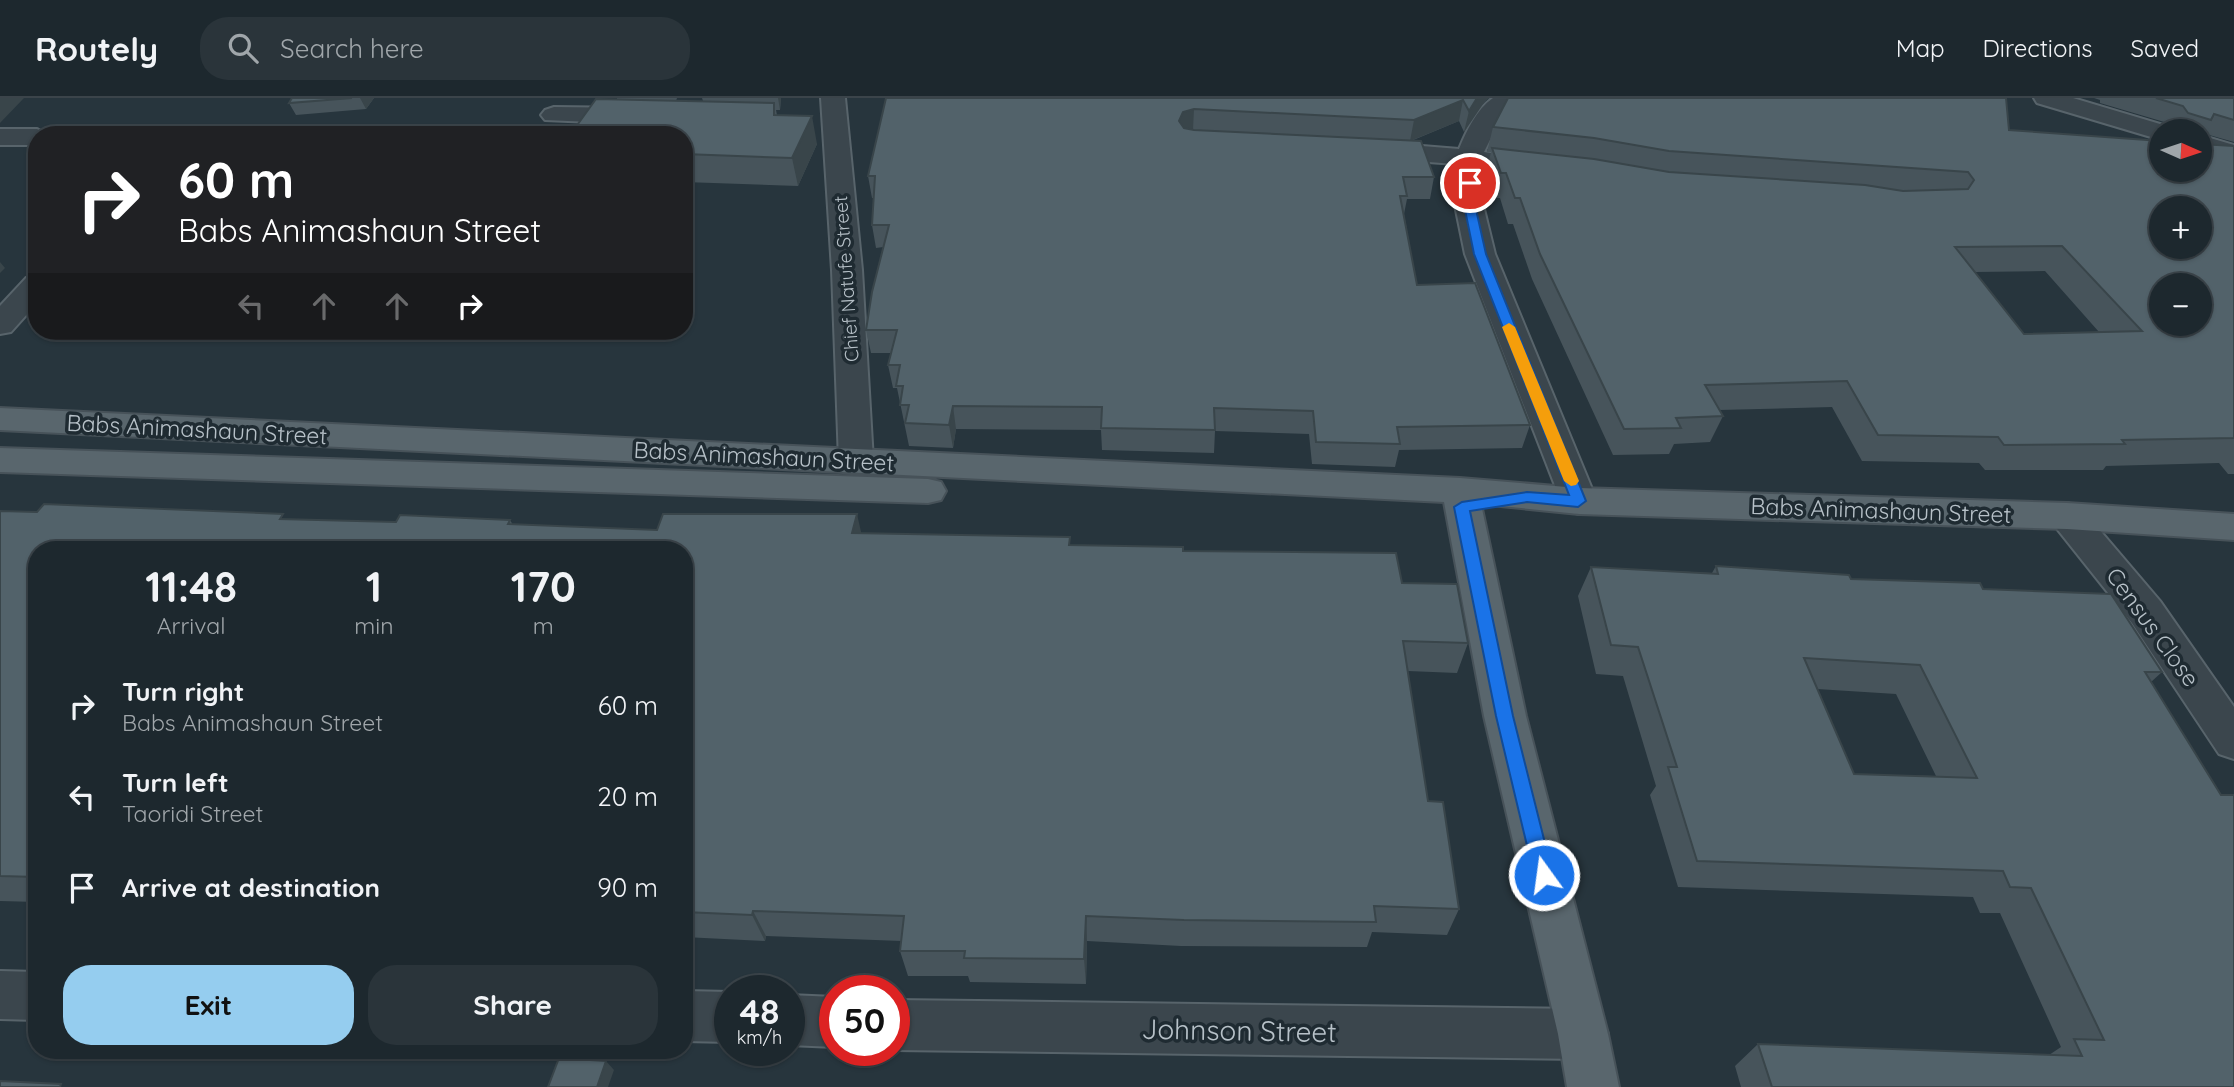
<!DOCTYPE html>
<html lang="en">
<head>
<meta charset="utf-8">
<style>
	:root { --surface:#1d282e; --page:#2a343a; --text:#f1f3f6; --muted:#a0a6aa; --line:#3b444a; --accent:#95cdef }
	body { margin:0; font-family:Quicksand,sans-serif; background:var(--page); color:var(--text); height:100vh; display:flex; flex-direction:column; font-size:26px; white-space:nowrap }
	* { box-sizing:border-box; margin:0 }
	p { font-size:23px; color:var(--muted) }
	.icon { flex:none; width:38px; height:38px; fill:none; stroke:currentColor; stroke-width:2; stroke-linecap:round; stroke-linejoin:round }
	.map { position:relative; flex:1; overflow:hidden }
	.sheet { position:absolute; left:28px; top:443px; width:665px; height:518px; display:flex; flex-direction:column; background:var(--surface); border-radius:28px; box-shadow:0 2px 5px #0004,0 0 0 2px var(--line) }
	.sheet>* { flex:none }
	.top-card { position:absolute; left:28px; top:28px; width:665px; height:214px; border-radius:28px; box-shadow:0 2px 5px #0004,0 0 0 2px var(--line); background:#202124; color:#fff; overflow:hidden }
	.needle { width:46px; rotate:93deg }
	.controls { position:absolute; left:2149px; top:21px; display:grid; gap:14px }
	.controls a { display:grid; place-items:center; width:63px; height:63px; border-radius:50%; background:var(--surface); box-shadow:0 2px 5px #0004,0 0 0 2px var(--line); font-size:35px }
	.speed { position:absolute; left:714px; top:877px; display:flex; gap:14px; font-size:35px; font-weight:700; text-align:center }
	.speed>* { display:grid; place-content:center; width:91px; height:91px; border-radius:50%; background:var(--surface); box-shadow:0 2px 5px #0004,0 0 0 2px var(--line); line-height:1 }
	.speed small { font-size:18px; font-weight:400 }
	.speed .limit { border:10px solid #d22; background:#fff; color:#111 }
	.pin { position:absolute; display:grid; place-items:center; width:60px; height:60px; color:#fff; margin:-30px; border:4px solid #fff; border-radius:50%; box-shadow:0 2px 7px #0007 }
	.me { position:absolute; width:77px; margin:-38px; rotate:346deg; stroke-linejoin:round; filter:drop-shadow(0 0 5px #0008) }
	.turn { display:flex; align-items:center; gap:24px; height:147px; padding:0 35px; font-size:32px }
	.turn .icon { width:91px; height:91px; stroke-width:2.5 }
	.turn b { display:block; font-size:49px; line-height:60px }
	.lanes { display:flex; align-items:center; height:66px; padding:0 35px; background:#0003; justify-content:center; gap:35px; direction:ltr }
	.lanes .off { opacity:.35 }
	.eta { display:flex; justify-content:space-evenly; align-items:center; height:119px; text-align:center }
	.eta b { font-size:42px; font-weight:700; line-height:49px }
	.primary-button { display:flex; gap:14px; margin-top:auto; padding:14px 35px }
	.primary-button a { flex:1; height:80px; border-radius:28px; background:var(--accent); color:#111; font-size:28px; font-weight:700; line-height:80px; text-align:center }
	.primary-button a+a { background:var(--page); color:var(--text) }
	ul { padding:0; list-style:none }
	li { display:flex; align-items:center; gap:21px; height:91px; padding:0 35px }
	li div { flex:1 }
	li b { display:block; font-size:26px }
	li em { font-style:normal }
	header { display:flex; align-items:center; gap:42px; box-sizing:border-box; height:98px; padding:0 35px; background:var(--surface); border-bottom:2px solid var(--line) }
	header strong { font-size:33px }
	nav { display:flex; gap:38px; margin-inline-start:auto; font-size:24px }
	.search { width:490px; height:63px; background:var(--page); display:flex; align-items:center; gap:18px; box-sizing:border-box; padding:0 24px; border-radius:28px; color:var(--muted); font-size:26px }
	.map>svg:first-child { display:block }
</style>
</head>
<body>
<header>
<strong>Routely</strong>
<div class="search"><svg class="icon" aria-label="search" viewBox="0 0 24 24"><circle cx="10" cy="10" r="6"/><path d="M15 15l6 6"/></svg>Search here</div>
<nav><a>Map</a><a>Directions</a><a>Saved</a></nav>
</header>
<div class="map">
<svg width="2234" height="989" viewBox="0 0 2234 989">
	<rect width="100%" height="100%" fill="#27353d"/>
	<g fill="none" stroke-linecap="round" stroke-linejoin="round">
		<!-- minor casing -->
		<g stroke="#58646b" stroke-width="4">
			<path id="minor" d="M821,0H845L862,172L873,363L868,371L856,375L844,371L839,363L832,172Z
				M1493,0H1522L1503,16L1484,54L1549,64L1553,70L1549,76L1540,78L1483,70V107L1495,156L1597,403L1592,412L1579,416L1566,412L1561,403L1465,156L1455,107L1456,66L1373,60L1364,58L1360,52L1364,46L1373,44L1459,51C1467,32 1476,12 1493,0Z
				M2034,0H2073L2170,29L2173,33H2161V42L2037,5Z
				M554,9L638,10L647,13L651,18L647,23L638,26L545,22L541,17L545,12Z
				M0,31H37L48,37H37V47H0Z
				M2200,37L2234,47V63L2200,53Z
				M37,177V205L11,234L0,236V208L26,180Z
				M2067,405L2080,409L2160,503L2234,609V661L2219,656L2132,525L2054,427L2049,418L2054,409Z
				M0,873L37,874V922L0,921Z
				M684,893L730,894V944L684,943Z
				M789,897L835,899V949L789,947Z
				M894,902L1583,911L1601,918L1608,936L1601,954L1583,961L894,952Z"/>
		</g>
		<!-- major casing -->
		<g stroke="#475259" stroke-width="4">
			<path id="major" d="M0,310L1460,380L1579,390L2067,405L2234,416V442L2067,431L1579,416L1481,406L1526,618L1608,936L1619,989H1567L1558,936L1484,618L1444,404L0,332Z
				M0,350L928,381L941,384L946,393L941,402L928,405L0,374Z"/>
		</g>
		<!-- minor -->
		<use href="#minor" fill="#3b464d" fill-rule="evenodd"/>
		<!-- major -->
		<use href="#major" fill="#59666d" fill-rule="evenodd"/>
	</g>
	<!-- wall -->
	<path fill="#47545b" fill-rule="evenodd" d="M292,0H374L366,11L296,17L289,5Z
		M617,0H677L676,3H703L702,0H781L780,12H776L777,17L817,46L798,88L684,84V37L617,1Z
		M886,0H1489L1485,3L1464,34L1459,23L1411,43L1434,79L1430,101H1407L1404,116L1417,187L1530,327L1522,350L1399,352L1395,369L1312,366L1309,336L1215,333L1214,355L1102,352L1101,332L956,331L953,350L909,348L897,290H893L888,267L892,255H871L866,232L883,149L876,150L872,127L874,100H872L868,78Z
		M2094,0H2234V44L2202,35L2200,38V33H2175L2171,26L2100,5V2Z
		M1493,29L2009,32L2234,49V376H2228L2219,365L2106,368L2103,372H1985L1979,365L1862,363L1832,309L1719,312L1723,318L1710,344L1674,346L1669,356L1613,357L1532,181L1513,126H1508L1500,100H1494L1486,75L1491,54H1487ZM2045,173L2099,234L2024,236L1975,174Z
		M0,413L396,424L510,422L513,427L657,432L1070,439V447L1183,453L1402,485L1468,545L1457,575L1408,573L1428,703L1459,811L1447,837L1372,834L1367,849L1181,848L1087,843L1086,886L970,884L968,878H908L900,853L902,843L766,838L765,843L684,839V452H37V804L0,803Z
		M1716,468L1851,481L1983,491L2162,574L2151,584L2234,989H1741L1735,968L1758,946L2049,957L2061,949L2000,815H1980L1973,799L1678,789L1650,697L1656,688L1623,578L1596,576L1578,498L1591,469L1712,475ZM1817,591L1896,596L1936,678L1854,676Z"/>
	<!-- shaded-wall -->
	<path fill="#39454a" d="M0,0H24L0,25Z
		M360,0H374L366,11Z
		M778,0H781L780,12Z
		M1477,0H1489L1485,3L1464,34L1469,13Z
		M1463,2L1459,23L1410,43L1414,22Z
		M1194,11L1193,32L1182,36L1179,23L1183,14Z
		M812,18L817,46L798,88L792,60Z
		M0,164L5,170L0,175Z
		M953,308L956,331L953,350L949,327Z
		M857,416L864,447L852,435Z
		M753,813L766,838L765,843L752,817Z
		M1086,818L1087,843L1086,886L1084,861Z
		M606,963L614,972L608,989H597Z"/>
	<!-- building -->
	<path fill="#52626a" stroke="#39454a" stroke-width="2" fill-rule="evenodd" d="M292,0H352L289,5Z
		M886,0H1477L1469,13L1463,2L1414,22L1194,11L1183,14L1179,23L1184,30L1194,32L1421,43L1434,79H1403L1407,98H1400L1417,187L1475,185L1530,327L1397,329L1400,346L1316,344L1313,313L1214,310L1215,332L1101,330L1102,309L953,308L949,327L905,325L909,307H900L903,288H896L900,267H888L897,232H866L872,194L889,127H872L875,78H868Z
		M1508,0H2006L2009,32L2161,43V72H2200V46L2234,48V340L2122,342L2125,346L2004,347L1998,339L1878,337L1847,283L1705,287L1723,318L1676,320L1681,330L1624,331L1540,156L1520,100H1515L1506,75H1501L1492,50L1594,61L1669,74L1865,87L1903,93L1968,91L1974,82L1968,74L1669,53L1594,40L1493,29ZM2161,110H2200V149H2161ZM2062,148L2142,233L2024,236L1955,149ZM2161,187H2200V226H2161Z
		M2156,0H2234V22L2214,16L2211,22L2188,15L2183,8Z
		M596,1L774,5V17L812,18L792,60L684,56V37H570Z
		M44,406L283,416L280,421L396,424L400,417L510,422L508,426L657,432L663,416H857L852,435L1070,439L1069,447L1183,449V453L1396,455L1402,485L1457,486L1468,545L1403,543L1428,703L1443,704L1459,811L1374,808L1376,824L1184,822L1086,818L1084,861L964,860L965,853H900L904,818L753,813L752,817L684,814V452H37V779L0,778V413L37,414Z
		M1716,468L1849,477L1851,481L1980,485L1983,491L2111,496L2162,574H2145L2221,697H2234V989H1772L1758,946L2082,958L2074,941L2104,942L2031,790L2010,789L2003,773L1697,763L1668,669H1677L1638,549L1611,547L1591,469L1718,476ZM1804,560L1920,567L1977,680L1854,676Z
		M559,960L606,963L597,989H548Z
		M0,983L61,986L60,989H0Z"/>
	<!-- route -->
	<path fill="#1a73e8" stroke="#114b97" stroke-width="2" d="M1470,82L1476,85L1475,107L1486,156L1586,403L1578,409L1527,404L1470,413L1513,618L1553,777L1551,783L1544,785L1537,783L1534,777L1496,618L1454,409L1462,404L1527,394L1569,397L1474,156L1464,107V85Z"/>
	<!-- slow -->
	<path fill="#f59e0b" d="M1509,225L1515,229L1579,383L1576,387L1571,388L1564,383L1502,229Z"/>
	<g text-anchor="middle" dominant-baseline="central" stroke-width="7" stroke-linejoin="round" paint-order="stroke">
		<!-- far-street labels -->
		<g font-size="19" fill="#b7c1c8" stroke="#1f2b32">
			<text transform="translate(846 181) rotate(-94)">Chief Natufe Street</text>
		</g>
		<!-- street labels -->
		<g font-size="23" fill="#b7c1c8" stroke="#1f2b32">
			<text transform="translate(197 331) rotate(3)">Babs Animashaun Street</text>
			<text transform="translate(764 358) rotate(3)">Babs Animashaun Street</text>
			<text transform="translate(1881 412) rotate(2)">Babs Animashaun Street</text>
			<text transform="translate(2153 529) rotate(54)">Census Close</text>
		</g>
		<!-- near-street labels -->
		<g font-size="28" fill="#b7c1c8" stroke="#1f2b32">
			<text transform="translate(1239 932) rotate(1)">Johnson Street</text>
		</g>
	</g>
</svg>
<div class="controls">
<a><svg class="needle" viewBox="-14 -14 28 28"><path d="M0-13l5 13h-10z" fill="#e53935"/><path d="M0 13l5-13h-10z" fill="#a0a6aa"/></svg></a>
<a>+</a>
<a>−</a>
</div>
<div class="speed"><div>48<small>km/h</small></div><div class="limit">50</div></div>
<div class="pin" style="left:1470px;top:85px;background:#d93025"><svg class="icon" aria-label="arrive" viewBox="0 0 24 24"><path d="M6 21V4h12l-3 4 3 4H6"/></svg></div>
<svg class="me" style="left:1544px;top:777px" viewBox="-20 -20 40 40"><circle r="17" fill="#1a73e8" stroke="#fff" stroke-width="3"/><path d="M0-11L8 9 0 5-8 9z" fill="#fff"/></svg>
<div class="top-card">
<div class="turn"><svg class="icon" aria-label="right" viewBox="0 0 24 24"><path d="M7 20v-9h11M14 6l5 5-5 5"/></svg><div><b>60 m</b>Babs Animashaun Street</div></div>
<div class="lanes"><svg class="icon off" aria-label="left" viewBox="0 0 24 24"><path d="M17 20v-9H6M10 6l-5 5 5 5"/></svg><svg class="icon off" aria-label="ahead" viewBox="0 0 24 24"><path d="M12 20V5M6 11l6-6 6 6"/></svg><svg class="icon off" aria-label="ahead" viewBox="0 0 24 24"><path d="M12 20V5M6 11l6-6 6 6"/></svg><svg class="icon" aria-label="right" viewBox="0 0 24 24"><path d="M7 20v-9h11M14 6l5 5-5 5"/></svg></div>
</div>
<section class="sheet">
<div class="eta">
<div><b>11:48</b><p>Arrival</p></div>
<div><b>1</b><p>min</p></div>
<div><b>170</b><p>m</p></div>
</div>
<ul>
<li><svg class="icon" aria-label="right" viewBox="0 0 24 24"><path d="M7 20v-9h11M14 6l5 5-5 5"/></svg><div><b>Turn right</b><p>Babs Animashaun Street</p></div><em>60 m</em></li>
<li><svg class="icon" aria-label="left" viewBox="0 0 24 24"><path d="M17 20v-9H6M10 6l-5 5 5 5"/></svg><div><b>Turn left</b><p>Taoridi Street</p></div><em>20 m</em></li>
<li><svg class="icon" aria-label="arrive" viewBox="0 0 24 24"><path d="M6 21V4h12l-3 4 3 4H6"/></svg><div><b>Arrive at destination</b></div><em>90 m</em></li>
</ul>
<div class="primary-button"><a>Exit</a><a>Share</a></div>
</section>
</div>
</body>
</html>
